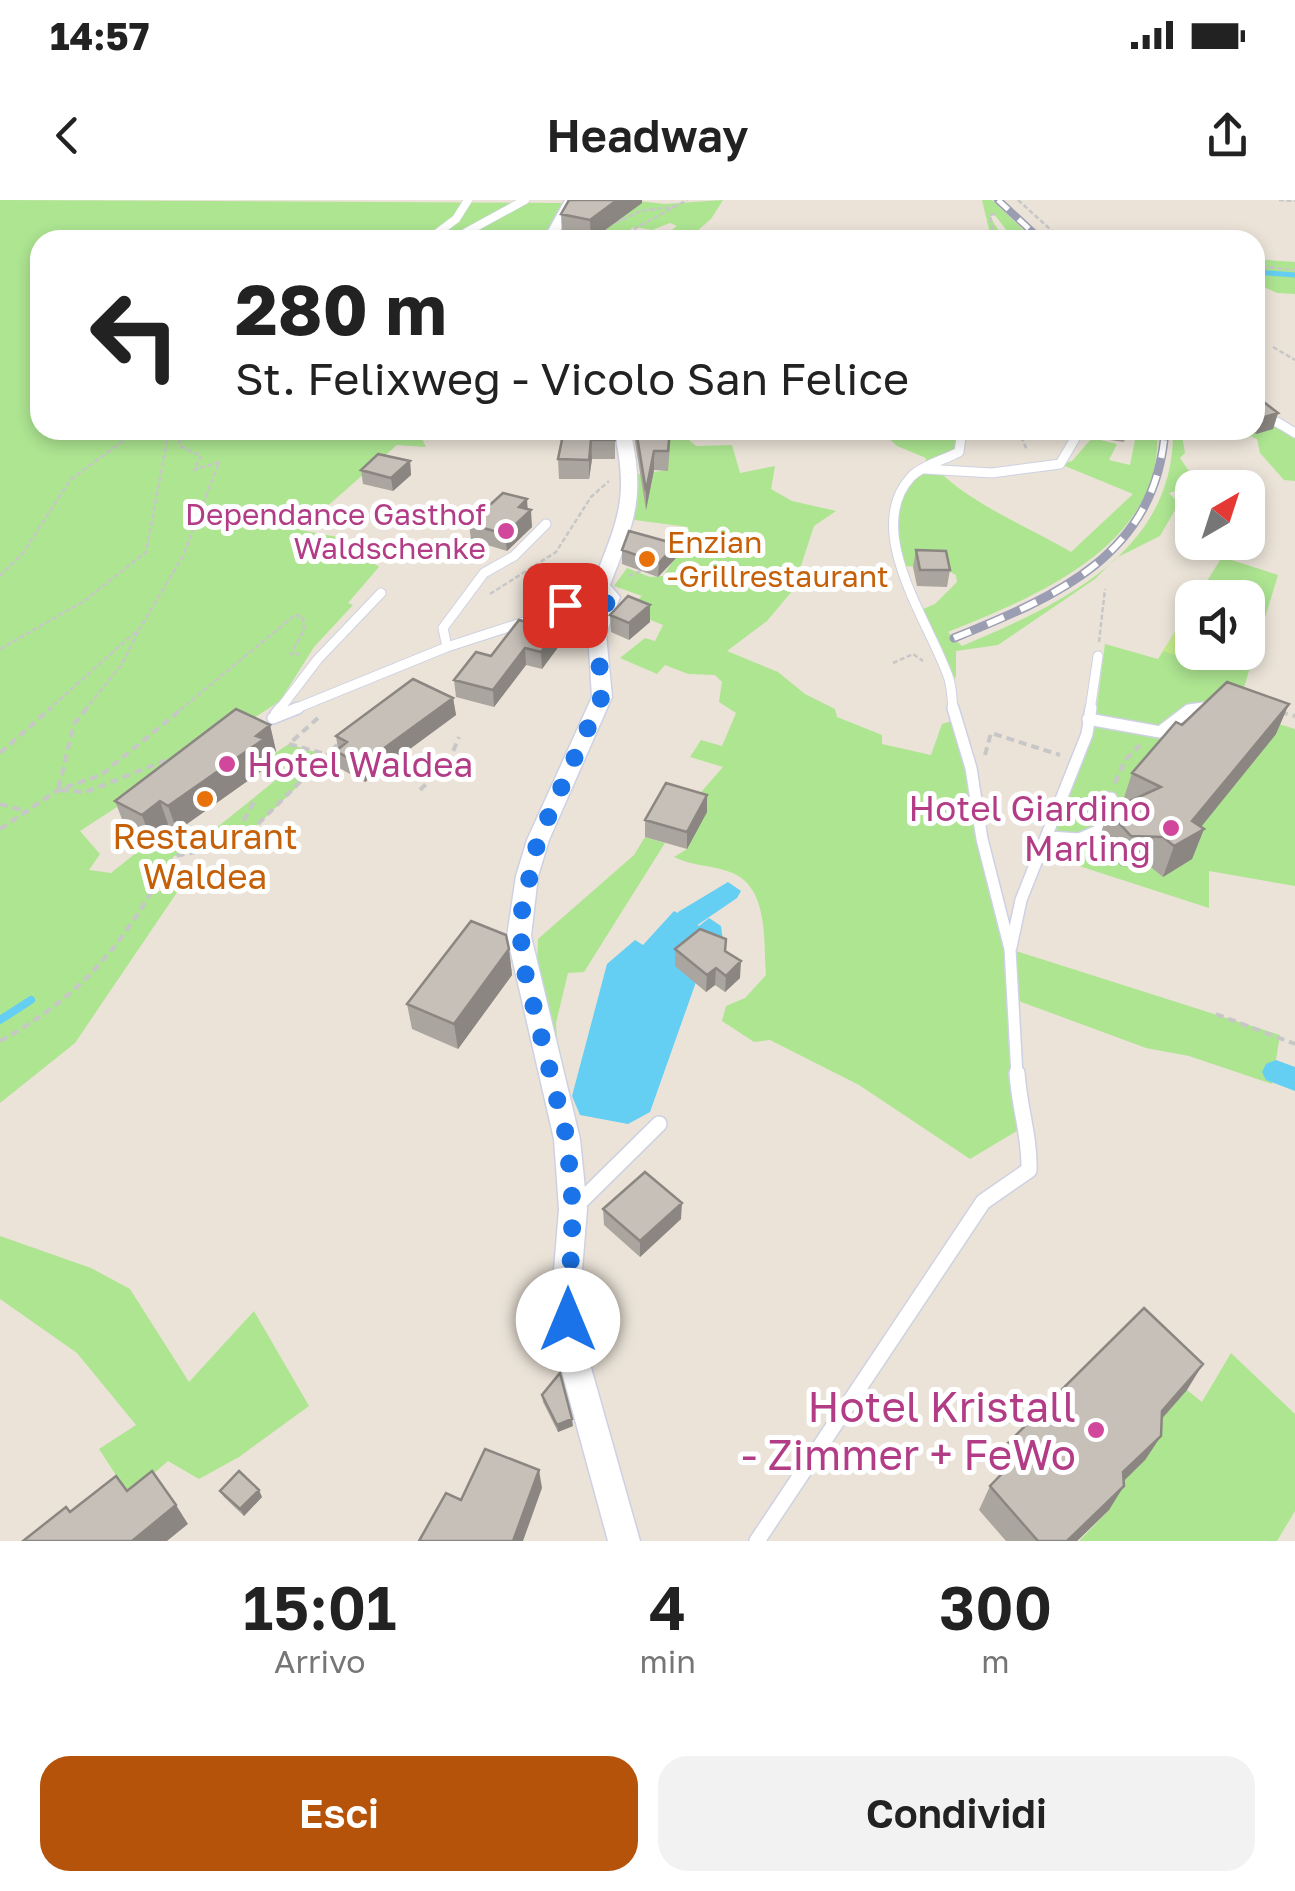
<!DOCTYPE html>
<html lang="it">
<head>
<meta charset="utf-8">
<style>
	:root { --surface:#fff; --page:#f2f2f2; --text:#222; --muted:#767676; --accent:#b45309 }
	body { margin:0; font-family:"Golos Text",sans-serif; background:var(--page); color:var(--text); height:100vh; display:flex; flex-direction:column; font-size:38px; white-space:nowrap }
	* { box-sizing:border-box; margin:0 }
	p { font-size:32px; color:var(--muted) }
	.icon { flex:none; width:55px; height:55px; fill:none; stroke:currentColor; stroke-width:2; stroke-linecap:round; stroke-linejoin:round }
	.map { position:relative; height:1341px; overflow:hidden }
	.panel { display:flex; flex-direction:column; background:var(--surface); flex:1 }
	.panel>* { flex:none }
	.hud { position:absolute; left:30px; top:30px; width:1235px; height:210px; border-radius:30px; box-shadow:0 5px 15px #0003; background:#fff; color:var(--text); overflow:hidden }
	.needle { width:65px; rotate:39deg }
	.controls { position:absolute; left:1175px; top:270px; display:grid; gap:20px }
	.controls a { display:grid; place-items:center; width:90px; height:90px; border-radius:20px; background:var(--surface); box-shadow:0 5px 15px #0003; font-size:50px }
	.pin { position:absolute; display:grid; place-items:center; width:85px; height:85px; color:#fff; margin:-42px; border-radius:20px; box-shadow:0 5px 15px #0006 }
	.me { position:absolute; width:110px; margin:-55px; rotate:0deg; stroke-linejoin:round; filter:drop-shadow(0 0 8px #0008) }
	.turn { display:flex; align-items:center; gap:35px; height:210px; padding:0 40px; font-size:45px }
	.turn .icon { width:130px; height:130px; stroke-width:2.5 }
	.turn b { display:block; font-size:70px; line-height:85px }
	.eta { display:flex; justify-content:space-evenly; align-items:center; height:170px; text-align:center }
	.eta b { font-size:60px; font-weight:600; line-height:70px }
	.action { display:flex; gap:20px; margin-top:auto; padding:20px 40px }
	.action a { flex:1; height:115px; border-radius:30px; background:var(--accent); color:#fff; font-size:40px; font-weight:600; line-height:115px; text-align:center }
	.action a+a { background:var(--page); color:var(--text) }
	.status { display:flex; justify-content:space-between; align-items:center; height:70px; padding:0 50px; background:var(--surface); direction:ltr }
	.status svg { height:28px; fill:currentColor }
	header { display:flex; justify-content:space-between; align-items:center; height:130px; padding:0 40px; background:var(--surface); font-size:45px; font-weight:600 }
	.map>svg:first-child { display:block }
</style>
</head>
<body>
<div class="status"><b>14:57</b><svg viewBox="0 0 49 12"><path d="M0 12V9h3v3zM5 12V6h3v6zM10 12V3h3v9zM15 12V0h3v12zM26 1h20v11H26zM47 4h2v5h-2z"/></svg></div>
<header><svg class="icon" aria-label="back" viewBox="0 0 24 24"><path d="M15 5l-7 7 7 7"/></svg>Headway<svg class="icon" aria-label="share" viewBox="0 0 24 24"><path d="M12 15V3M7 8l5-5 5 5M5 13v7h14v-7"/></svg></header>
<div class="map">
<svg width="1295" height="1341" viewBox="0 0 1295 1341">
	<rect width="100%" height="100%" fill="#ebe3d8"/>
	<!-- green -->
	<path fill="#ade591" d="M0,0L564,3L543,40H40V230H418L426,247L397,245L300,330L343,338L379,367L348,403L353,405L314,447L280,501L80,631L100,654L89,670L111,673L151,641L177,631L215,629L282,575L263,561L289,544L329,556L238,644L174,656L149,694L182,685L75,843L0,903Z
		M629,0L665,4L723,0L711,19L690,37L680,33L664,36L677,26L670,23L652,30L634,27L614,40H592L641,3Z
		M982,0H992L1034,40H1014L994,14L990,17L1005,40L991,38Z
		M1255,59L1295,62V94L1277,93L1255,83Z
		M1255,201L1266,202L1272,215L1295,229V281L1284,280L1260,253L1257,239L1235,230H1255Z
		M654,230H677L696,246L732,245L740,273L775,266L771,289L792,301L836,311L814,326L793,390L767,421L727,451L778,472L805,494L835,509L837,517L882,535V544L931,555L942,524L956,520L1010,749L1280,835L1272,884L1189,856L1146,848L1016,800L1025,926L970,959L859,885L770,840L754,842L722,821L726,806L745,798L766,775C763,740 770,684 727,671C709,665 693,666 674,657L687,649L688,607L723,567L690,557L701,540L722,546L736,513L719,502L722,482L715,475L688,474L665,465L657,474L620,458L645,438L655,441L663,425L626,410L642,396L614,386L627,368L650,377L663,376L689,337L688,327L627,319L632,275L668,270Z
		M880,230H962L961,248L933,264C961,300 1031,328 1071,352L1133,294L1060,264L1072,261L1092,238L1117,244L1109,260L1130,265L1137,230H1157C1165,345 1035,397 948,432L962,446C1060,405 1175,352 1173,230H1181L1185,253L1180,258L1191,274L1182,289L1169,293L1179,303L1160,336L1116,358L1095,379L998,445L956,451V477L950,481L916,412L935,404L957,382L956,375L943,368L902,366C895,329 890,292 924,269L926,258L897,246Z
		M1222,357L1278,375L1239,504L1247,514L1295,529V686L1209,671V708L1042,654L1095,521L1105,444L1158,459L1192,405V452H1248V398L1197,397Z
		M645,637L665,643L584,772L568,773L556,823L559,875L537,772L538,739L634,655Z
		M0,1036L91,1068L130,1089L189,1182L254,1111L309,1206L239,1257L199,1279L168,1261L129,1295L99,1249L136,1225L77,1153L0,1099Z
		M1231,1153L1295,1214V1311L1277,1341H1079L1109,1310L1146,1236L1187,1190L1202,1202Z"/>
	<!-- pitch -->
	<path fill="#c4ed8c" d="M1192,405V452L1228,453L1218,470L1163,451Z"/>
	<!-- water -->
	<path fill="#64cef3" d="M674,711L699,726L709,718L721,726L725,756L696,782L650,912L628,924L580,915L572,896L607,764L635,740L643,745Z"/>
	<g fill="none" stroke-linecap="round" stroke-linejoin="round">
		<!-- stream-far1 -->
		<path stroke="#64cef3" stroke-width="5" d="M1255,72L1295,75"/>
		<!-- stream -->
		<path stroke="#64cef3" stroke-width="8" d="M0,820L31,800"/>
		<!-- canal -->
		<path fill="#64cef3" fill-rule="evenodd" d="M728,682L741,691L737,698L696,726H678L674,719L678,712Z
			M1276,860L1295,867V891L1266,880L1262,872L1266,864Z"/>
		<!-- service-far3 casing -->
		<g stroke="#cdd1e2" stroke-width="9">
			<path id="service-far3" d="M428,40L456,19L468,0
				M452,40L525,0
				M700,40H712
				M1263,214L1281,225"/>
		</g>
		<!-- service-far2 casing -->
		<g stroke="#cdd1e2" stroke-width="11">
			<path id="service-far2" d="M1277,222L1295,233
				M924,269L992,273L1060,264L1080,230
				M447,447L443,428L484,373L514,356L546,324
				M279,510L318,459L381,393
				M292,510L447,447L552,413L582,392L601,386
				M953,510C952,500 952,489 949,479C932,426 861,331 911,277C921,266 946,259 959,252L962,230
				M1090,510L1098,456
				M1189,510L1209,507"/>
		</g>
		<!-- service-far1 casing -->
		<g stroke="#cdd1e2" stroke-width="14">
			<path id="service-far1" d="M953,508L971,568L982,639L1010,749L1017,875
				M276,514L281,508
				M273,518L298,508
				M1088,519L1160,532L1189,510L1204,508
				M1050,637L1079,639L1100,630L1111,598
				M1011,747L1021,700L1087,534L1091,508"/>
		</g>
		<!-- service casing -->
		<g stroke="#cdd1e2" stroke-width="18">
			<path id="service" d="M576,1006L659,924
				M757,1341L983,1002L1029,970C1030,936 1019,907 1017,873"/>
		</g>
		<!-- minor casing -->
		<g stroke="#cdd1e2" stroke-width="3">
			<path id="minor" d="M565,0H577L555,40H543Z
				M614,230H630C646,297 634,323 610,385L620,397L606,434L612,497L549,640L538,676L531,736L580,939L587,1009L581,1082L586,1150L640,1341H608L556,1150L553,1082L559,1009L554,939L507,736L516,676L527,640L592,497L588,434L602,398L592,386C617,321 630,300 614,230Z"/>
		</g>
		<!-- path-far1 -->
		<path stroke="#c7c7c7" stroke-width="2.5" stroke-dasharray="5 2.5" stroke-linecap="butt" d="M1018,0L1062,40
			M1279,0L1295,1
			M995,14L990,15L995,40
			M615,23L641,11L678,6
			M614,40L687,0
			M1255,66L1295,70
			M1273,147L1295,160
			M1018,230L1027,250
			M0,376L23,353L70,280L138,230
			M629,376L641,371
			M490,394L556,352L591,297L609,281
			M1099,442L1105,389
			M0,449L84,401L146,352L169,230
			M893,463L913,454L923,461
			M48,510L140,428L183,356L219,262L194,270L201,256L180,246L178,230
			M85,510L122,464L138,432
			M180,510L295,415L303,417L304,430L291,454H299"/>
		<!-- path -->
		<path stroke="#c7c7c7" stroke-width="4" stroke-dasharray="8 5" stroke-linecap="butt" d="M87,508L74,524L58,590L86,592L172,558
			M1280,512L1295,516
			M318,518L289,544L329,555
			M0,553L51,508
			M985,555L991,533L1060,555
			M1115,583L1125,560L1140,545
			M420,590L449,561L459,537
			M0,604L29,612
			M0,629L58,590L101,575L183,508
			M218,649L235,636L256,598
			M1216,814L1295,844
			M0,841C52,813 94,777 128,728C145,705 157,679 175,656L238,644L339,543"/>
		<!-- service-far3 -->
		<use href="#service-far3" stroke="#fff" stroke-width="8"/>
		<!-- service-far2 -->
		<use href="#service-far2" stroke="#fff" stroke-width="9"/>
		<!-- service-far1 -->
		<use href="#service-far1" stroke="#fff" stroke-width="11"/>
		<!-- service -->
		<use href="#service" stroke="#fff" stroke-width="15"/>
		<!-- minor -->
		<use href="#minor" fill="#fff" fill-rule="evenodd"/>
		<!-- rail-far1 casing -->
		<g stroke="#9b9eb3" stroke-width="8">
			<path id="rail-far1" d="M998,0L1041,40"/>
		</g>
		<!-- rail casing -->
		<g stroke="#9b9eb3" stroke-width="9">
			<path id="rail" d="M954,438C1057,396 1156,355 1165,230"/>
		</g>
		<!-- rail-far1 -->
		<use href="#rail-far1" stroke="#fff" stroke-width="5" stroke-dasharray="14" stroke-linecap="butt"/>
		<!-- rail -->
		<use href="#rail" stroke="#fff" stroke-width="6" stroke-dasharray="18" stroke-linecap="butt"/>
	</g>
	<!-- wall -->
	<path fill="#aaa59e" d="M569,0H642V3L592,40H585L562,35L561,14Z
		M1255,199L1278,213L1273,229L1256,234L1245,230H1255Z
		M564,230L615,240V259H592L589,279H559L558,259Z
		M633,230H671L668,271L654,270L646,310Z
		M1091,230H1127L1124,242L1089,237Z
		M410,261L411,275L393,291L363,284L361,270Z
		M528,309L532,327L507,351L471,340L469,324Z
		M622,350L676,358L658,377L622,364Z
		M916,350L950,370L947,387L917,386L913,367Z
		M610,415L650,422L629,440L611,432Z
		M519,420L559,446L542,469L526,465L494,507L456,497L454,480L491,456Z
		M453,498L456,515L365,582L339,568L336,551L338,549L336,536Z
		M270,525L276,551L268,557L270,565L177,631L169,627L151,641L125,627L115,601Z
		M1276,534L1201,627L1204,629L1192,659L1163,677L1152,668L1121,666L1098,642L1108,611L1123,605L1122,604L1132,573Z
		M707,595V612L687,649L645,637V620Z
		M509,749L512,775L458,849L412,829L407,804Z
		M675,749L726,751L740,778L725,792L715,785L706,792L675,766Z
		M603,1009L681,1019L640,1057L604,1025Z
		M1187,1190L1162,1219L1161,1236L1145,1260L1124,1281L1109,1310L1077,1341H1006L979,1310L990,1286L1002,1274L996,1269L1007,1244Z
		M542,1195L573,1226L558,1232L543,1202Z
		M220,1291L262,1297L244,1316L224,1297Z"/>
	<!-- shaded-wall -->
	<path fill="#8b8681" d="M617,0H642V3L591,40L590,20Z
		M1278,213L1273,229L1256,234L1261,218Z
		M591,240L592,259L589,279V260Z
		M654,251V270L646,310V291Z
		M410,261L411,275L393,291L391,278Z
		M527,299L528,313L531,310L532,327L507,351L505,334L519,307Z
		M676,344V358L658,377L659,363Z
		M650,405V422L629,440V423Z
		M558,430L559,446L542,469L541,452Z
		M525,448L526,465L494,507L493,490Z
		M453,498L456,515L365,582L361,565Z
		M1289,504L1276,534L1196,633L1204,629L1192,659L1163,677L1174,646L1192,621Z
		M270,525L276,551L268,557L270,565L177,631L168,606Z
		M707,595V612L687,649V632Z
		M160,601L169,627L151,641L142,615Z
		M509,749L512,775L458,849L454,824Z
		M741,761L740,778L725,792L726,776Z
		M716,768L715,785L706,792L707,775Z
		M682,1003L681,1019L640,1057V1041Z
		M1203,1164L1187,1190L1146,1236L1162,1211Z
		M572,1219L573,1226L558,1232L557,1225Z
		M1161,1236L1145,1260L1108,1296L1123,1272Z
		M539,1270L542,1288L523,1341H513Z
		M1124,1286L1109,1310L1077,1341H1067Z
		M259,1290L262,1297L244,1316L240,1309Z
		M176,1305L188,1324L167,1341H132Z"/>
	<!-- building -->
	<path fill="#c6c0b8" stroke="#8b8681" stroke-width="2.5" d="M569,0H617L590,20L561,14Z
		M1255,199L1261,200L1278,213L1261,218L1255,216Z
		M564,230H614L615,240H591L589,260L558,259Z
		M636,230H670L668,251H654L646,291Z
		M378,254L410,261L391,278L361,270Z
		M503,293L527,299L519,307L531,310L505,334L469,324Z
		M629,331L676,344L659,363L622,350Z
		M916,350L946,351L950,370H920Z
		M628,396L650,405L629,423L610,415Z
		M519,420L558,430L541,452L525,448L493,490L454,480L476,452L491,456Z
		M413,479L453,498L361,565L336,551L347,542L336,536Z
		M1227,482L1289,504L1192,621L1204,629L1174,646L1163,637L1131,636L1108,611L1161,587L1132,573L1176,522L1182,525Z
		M236,509L270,525L256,536L264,539L168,606L160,601L142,615L115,601Z
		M666,583L707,595L687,632L645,620Z
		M471,721L506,735L509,749L454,824L407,804Z
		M700,729L726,739L725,751L741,761L726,776L716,768L707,775L675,749Z
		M645,972L682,1003L640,1041L603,1009Z
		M1144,1108L1203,1164L1162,1211L1161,1236L1123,1272L1124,1286L1067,1341H1038L990,1286L1019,1256L1007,1244Z
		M560,1173L572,1219L557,1225L542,1195Z
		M485,1249L539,1270L513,1341H419L446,1293L461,1300Z
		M152,1271L176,1305L132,1341H23L66,1307L70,1312L116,1276L127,1291Z
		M239,1271L259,1290L240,1309L220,1291Z"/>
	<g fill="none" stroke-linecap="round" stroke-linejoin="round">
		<!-- route -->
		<path stroke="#1a73e8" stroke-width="18" stroke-dasharray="0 32.4" d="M565,405L591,387L601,386L610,391L597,434L602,496L538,640L519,724L525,772L567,939L573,1009L568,1120"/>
	</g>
	<!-- markers -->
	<g fill="#d1479c" stroke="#fff" stroke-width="4">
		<circle cx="506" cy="331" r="10"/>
		<circle cx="227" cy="564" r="10"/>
		<circle cx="1171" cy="628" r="10"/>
		<circle cx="1096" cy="1230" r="10"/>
	</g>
	<g fill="#e8710a" stroke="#fff" stroke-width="4">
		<circle cx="647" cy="359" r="10"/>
		<circle cx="205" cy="599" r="10"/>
	</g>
	<g text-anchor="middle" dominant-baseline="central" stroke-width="10" stroke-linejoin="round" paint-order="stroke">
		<!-- far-hotel labels -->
		<g font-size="30" fill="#b23c85" stroke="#fff" text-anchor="end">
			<text x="486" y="314">Dependance Gasthof<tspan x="486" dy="34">Waldschenke</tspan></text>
		</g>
		<!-- far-food labels -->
		<g font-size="30" fill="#c56008" stroke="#fff" text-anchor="start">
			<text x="667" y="342">Enzian<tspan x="667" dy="34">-Grillrestaurant</tspan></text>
		</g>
		<!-- hotel labels -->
		<g font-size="35" fill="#b23c85" stroke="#fff" text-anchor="start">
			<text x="247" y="564">Hotel Waldea</text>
			<text x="1151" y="608" text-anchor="end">Hotel Giardino<tspan x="1151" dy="40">Marling</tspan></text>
		</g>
		<!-- food labels -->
		<g font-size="35" fill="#c56008" stroke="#fff">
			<text x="205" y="636">Restaurant<tspan x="205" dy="40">Waldea</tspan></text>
		</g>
		<!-- near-hotel labels -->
		<g font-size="42" fill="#b23c85" stroke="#fff" text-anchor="end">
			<text x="1076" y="1206">Hotel Kristall<tspan x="1076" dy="48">- Zimmer + FeWo</tspan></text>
		</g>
	</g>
</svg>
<div class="controls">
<a><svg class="needle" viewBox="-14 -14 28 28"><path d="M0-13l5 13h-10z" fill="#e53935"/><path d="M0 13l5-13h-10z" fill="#767676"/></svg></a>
<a><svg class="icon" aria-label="sound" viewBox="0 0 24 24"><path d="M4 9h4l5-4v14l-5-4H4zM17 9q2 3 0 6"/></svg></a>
</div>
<div class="pin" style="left:565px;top:405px;background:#d93025"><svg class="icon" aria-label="arrive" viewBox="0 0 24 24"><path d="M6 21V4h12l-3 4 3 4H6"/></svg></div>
<svg class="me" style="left:568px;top:1120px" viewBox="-20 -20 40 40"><circle r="19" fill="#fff"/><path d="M0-13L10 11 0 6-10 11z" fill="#1a73e8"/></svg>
<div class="hud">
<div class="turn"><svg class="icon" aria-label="left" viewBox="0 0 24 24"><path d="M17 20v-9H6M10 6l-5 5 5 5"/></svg><div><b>280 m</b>St. Felixweg - Vicolo San Felice</div></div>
</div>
</div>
<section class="panel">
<div class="eta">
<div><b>15:01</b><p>Arrivo</p></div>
<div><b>4</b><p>min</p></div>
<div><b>300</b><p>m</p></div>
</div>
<div class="action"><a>Esci</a><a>Condividi</a></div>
</section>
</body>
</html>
